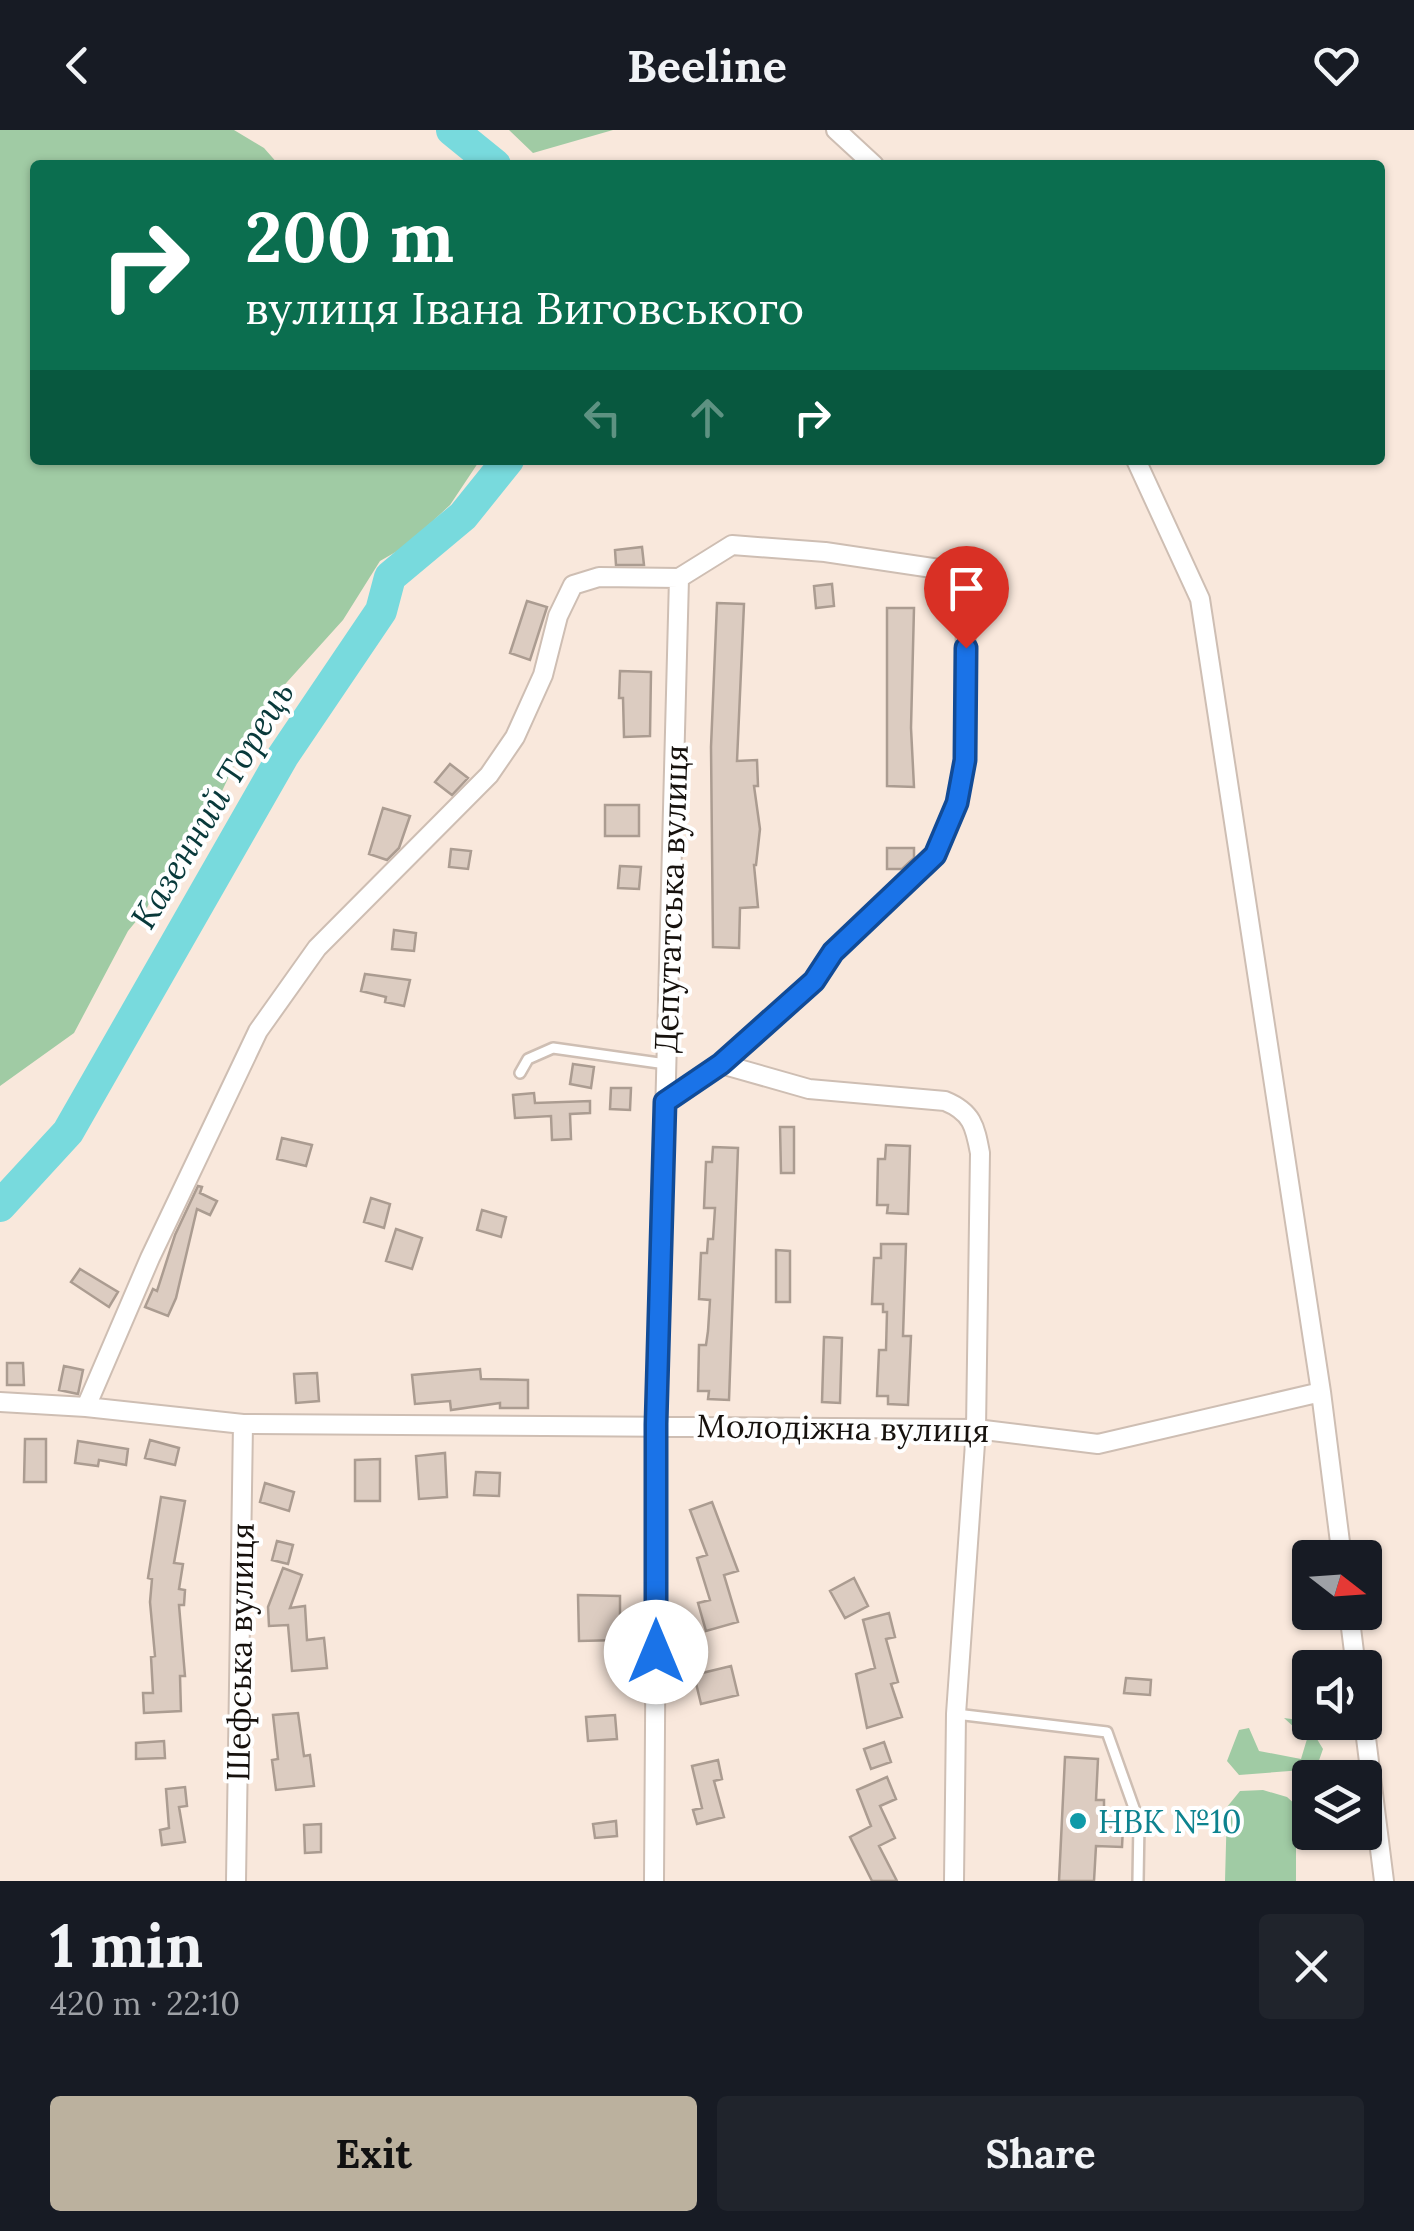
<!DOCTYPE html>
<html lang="en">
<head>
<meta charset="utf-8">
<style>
	:root { --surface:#171b24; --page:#20242c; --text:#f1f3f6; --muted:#9ea1a6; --accent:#bbb19e }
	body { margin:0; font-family:Lora,serif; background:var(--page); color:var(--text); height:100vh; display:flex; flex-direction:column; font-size:38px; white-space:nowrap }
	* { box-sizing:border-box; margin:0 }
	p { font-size:32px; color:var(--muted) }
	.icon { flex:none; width:55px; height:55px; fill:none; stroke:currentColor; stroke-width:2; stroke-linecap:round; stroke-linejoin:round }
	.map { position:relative; height:1751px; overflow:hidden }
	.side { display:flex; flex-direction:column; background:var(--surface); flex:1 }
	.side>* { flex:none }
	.hud { position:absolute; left:30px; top:30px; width:1355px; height:305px; border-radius:10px; box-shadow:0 2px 8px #0004; background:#0b6e4f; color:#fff; overflow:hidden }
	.needle { width:65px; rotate:107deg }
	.buttons { position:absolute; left:1292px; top:1410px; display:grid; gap:20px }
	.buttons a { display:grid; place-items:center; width:90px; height:90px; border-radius:10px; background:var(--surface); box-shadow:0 2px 8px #0004; font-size:50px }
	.pin { position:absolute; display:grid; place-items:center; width:85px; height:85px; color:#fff; margin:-102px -42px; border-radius:50% 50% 50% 0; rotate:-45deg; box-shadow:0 0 10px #0007 }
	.pin .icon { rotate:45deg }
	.me { position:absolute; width:110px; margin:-55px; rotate:0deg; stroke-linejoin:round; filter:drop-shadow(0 0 8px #0008) }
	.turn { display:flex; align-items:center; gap:35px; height:210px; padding:0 50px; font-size:45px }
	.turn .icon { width:130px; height:130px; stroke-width:2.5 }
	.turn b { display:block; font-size:70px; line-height:85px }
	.lanes { display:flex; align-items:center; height:95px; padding:0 50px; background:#0003; justify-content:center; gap:50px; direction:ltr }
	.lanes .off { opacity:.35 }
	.round { display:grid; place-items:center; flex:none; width:105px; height:105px; border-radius:10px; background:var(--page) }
	.head { display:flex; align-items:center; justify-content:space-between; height:170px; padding:0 50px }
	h1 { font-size:60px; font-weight:700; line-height:75px }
	.action { display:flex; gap:20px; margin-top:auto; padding:20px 50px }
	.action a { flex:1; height:115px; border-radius:10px; background:var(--accent); color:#111; font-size:40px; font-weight:700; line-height:115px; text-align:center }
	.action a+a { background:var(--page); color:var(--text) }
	header { display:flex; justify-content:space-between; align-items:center; height:130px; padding:0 50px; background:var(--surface); font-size:45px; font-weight:700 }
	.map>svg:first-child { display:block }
</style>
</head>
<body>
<header><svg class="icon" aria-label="back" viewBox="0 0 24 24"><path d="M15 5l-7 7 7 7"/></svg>Beeline<svg class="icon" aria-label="heart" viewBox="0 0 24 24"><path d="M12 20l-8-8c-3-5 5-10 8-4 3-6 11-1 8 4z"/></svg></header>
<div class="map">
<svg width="1414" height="1751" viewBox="0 0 1414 1751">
	<rect width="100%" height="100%" fill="#f9e8dc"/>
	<!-- green -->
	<path fill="#a0cba4" d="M0,0H234L264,18L279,35H35V330H480L450,375L406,416L380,431L343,490L269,572L250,602L214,678L196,706L158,750L147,778L128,801L74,903L0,956Z
		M509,0H613L533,23Z
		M1284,1588L1306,1591L1323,1619L1316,1639L1239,1645L1227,1631L1239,1600L1249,1598L1259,1621L1301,1629L1307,1609Z
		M1263,1660L1287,1667L1296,1675V1751H1225L1227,1677L1240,1661Z"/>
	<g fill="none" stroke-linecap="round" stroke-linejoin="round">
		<!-- river -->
		<path stroke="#78dadd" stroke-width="32" d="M452,0L495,35
			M0,1076L68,1002L283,626L381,481L390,447L463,386L508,330"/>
	</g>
	<!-- building -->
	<path fill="#dcccc1" stroke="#ab9c91" stroke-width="2.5" d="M642,417L644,435H616L615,420Z
		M832,454L834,476L816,478L814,456Z
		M527,471L547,477L530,530L510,523Z
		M717,473L744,474L737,631L757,630L758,656H754L760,699L756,735H754L758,777L740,778L739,818L713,817L711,617Z
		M887,478H914L911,598L914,657L887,656Z
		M620,541L651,542L650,606L624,607L623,568H619Z
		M450,634L468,648L452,665L435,652Z
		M605,675H639V706H605Z
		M383,678L410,686L399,718L387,730L369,724Z
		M887,718H914V728L902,739H887Z
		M451,719L471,721L468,739L449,737Z
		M620,736L641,737L639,759L618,758Z
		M394,800L416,803L414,821L392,819Z
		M365,844L410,850L404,876L385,872L386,867L361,861Z
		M573,934L594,937L591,958L570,954Z
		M611,958H631L630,980L610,979Z
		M534,963L535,973L590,971V983L570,984L571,1009L552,1010L551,986L515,988L513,965Z
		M780,997H794V1043H781Z
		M282,1008L312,1015L306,1036L277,1029Z
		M886,1015L910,1016L908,1084L887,1083L888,1075H877L878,1029H885Z
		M713,1017L738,1018L729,1270L708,1269L709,1261H698L699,1215H706L708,1201L710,1170L699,1169L701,1123H707L708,1109H713L715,1078H704L706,1032H712Z
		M198,1056L202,1057L200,1063L217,1071L210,1085L197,1079L176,1168L168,1186L145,1177L153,1159L157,1161L175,1105Z
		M371,1068L390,1074L384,1098L364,1092Z
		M482,1080L506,1087L501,1107L477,1100Z
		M396,1099L422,1108L412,1139L386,1131Z
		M881,1114H906L903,1206H911L908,1275L888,1274V1266H877L879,1220H886L887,1182H883V1174H872L874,1128H881Z
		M776,1120L790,1121V1172H776Z
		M80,1139L118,1162L109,1177L71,1152Z
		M824,1207L842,1208L840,1273L822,1272Z
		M7,1233H23L24,1255H7Z
		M64,1236L83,1240L78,1264L59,1260Z
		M480,1239L481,1249L528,1250V1278H500V1273L451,1280L450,1271L415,1274L412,1245Z
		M317,1243L319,1271L296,1273L294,1244Z
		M25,1309H46V1352H24Z
		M150,1310L179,1318L175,1335L145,1328Z
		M78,1311L128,1319L126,1335L99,1330L98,1336L75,1333Z
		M445,1323L447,1367L419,1369L416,1326Z
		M380,1329V1371H355V1330Z
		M476,1342L500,1343L499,1366L474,1365Z
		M265,1353L294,1362L289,1381L260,1372Z
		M161,1367L185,1371L174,1433L183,1434L179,1459L185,1460L184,1475H179L185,1546H180L181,1581L144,1583L143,1563H153L151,1527L155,1526L150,1472L152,1449L148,1448Z
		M712,1372L738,1441L724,1445L738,1492L706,1501L698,1473L710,1470L697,1428L707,1425L690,1380Z
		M277,1411L293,1415L288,1434L272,1430Z
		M283,1438L302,1445L290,1478L305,1476L307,1510L324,1508L327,1538L292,1541L288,1495L269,1496L268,1477Z
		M854,1448L868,1476L845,1488L830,1461Z
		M578,1465L620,1466V1510L579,1511Z
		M889,1483L895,1507L886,1509L898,1552L891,1554L902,1587L867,1598L856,1544L875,1538L863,1490Z
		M731,1536L738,1565L701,1574L694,1545Z
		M1126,1548L1151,1550L1150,1565L1124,1563Z
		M298,1583L304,1626L310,1625L314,1656L276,1660L272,1630L278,1629L273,1585Z
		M615,1585L617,1609L588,1611L586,1587Z
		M164,1611L165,1628L136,1629V1613Z
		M884,1612L891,1632L871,1639L864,1619Z
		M1065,1627L1098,1629L1096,1670H1104V1696L1123,1697L1122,1717L1096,1716L1094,1751H1059Z
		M718,1630L722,1649L714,1651L724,1687L697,1694L693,1680L702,1678L692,1636Z
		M887,1647L896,1669L880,1676L895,1708L879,1716L897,1751H872L850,1707L871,1696L857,1660Z
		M185,1657L187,1676L179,1677L185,1712L162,1715L160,1700L169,1698L166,1659Z
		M616,1691L617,1706L595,1708L593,1694Z
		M321,1694V1722L305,1723L304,1695Z"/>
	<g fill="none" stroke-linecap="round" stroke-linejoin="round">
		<!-- lane casing -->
		<g stroke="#cebeb3" stroke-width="14">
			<path id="lane" d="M520,943L528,929L553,918L666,934
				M956,1584L1107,1602L1139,1692L1138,1751"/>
		</g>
		<!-- street casing -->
		<g stroke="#cebeb3" stroke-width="22">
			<path id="street" d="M836,0L874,35
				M1136,330L1200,469L1321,1262L1342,1428
				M665,972L721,934L809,959L945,971C972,982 975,996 980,1023L976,1299L956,1584L954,1751
				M0,1272L86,1277L243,1294L976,1299L1098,1314L1321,1262
				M86,1277L150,1128L258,901L317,818L489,645L515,607L543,545L558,486L573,455L599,447L679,448L732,415L825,422L966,443L965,629L957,673L935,725L833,822L814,851L721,934
				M1349,1482L1356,1538
				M1364,1592L1384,1751
				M236,1751L243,1294
				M654,1751L657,1294L679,448"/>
		</g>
		<!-- lane -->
		<use href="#lane" stroke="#fff" stroke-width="9"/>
		<!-- street -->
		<use href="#street" stroke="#fff" stroke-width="18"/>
	</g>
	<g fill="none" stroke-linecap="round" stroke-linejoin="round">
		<!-- route casing -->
		<g stroke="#114b97" stroke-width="25">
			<path id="route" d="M656,1522V1294L665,972L721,934L814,851L833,822L935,725L957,673L965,630L966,518"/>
		</g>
		<!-- route -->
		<use href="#route" stroke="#1a73e8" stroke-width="18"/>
	</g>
	<!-- markers -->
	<circle fill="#0f9aa8" stroke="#fff" stroke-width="4" cx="1078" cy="1691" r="10"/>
	<g text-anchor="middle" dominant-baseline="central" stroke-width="8" stroke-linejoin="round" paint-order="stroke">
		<!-- street labels -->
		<g font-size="32" fill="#16110d" stroke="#fff">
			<text transform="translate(671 769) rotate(-88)">Депутатська вулиця</text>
			<text transform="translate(843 1298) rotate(1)">Молодіжна вулиця</text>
			<text transform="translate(240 1522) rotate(-89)">Шефська вулиця</text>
		</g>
		<!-- culture labels -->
		<g font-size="32" fill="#0d838f" stroke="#fff" text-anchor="start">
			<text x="1098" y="1691">НВК №10</text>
		</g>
		<!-- water labels -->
		<g font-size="35" font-style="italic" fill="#08393a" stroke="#fff">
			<text transform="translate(212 675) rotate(-59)">Казенний Торець</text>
		</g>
	</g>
</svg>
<div class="buttons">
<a><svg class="needle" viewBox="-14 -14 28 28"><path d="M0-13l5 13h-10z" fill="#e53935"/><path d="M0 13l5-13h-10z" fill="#9ea1a6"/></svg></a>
<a><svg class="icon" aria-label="sound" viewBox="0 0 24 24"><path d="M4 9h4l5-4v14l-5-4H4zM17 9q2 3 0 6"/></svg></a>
<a><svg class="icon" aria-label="layers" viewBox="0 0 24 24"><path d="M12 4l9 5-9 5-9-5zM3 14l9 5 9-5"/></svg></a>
</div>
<div class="pin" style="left:966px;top:518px;background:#d93025"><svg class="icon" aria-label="arrive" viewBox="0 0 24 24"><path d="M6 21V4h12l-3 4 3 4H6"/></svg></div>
<svg class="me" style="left:656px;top:1522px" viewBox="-20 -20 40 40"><circle r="19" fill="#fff"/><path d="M0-13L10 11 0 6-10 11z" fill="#1a73e8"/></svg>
<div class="hud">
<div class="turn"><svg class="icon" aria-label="right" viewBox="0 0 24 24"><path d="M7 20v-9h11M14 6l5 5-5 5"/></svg><div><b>200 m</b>вулиця Івана Виговського</div></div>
<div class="lanes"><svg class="icon off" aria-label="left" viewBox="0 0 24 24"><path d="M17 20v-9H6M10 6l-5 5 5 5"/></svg><svg class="icon off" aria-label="ahead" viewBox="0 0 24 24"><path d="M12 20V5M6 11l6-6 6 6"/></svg><svg class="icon" aria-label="right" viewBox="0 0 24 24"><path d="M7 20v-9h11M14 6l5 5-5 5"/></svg></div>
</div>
</div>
<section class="side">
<div class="head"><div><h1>1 min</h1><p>420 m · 22:10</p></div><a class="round"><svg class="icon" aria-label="close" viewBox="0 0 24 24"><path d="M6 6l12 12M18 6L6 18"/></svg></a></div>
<div class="action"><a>Exit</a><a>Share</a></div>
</section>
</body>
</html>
